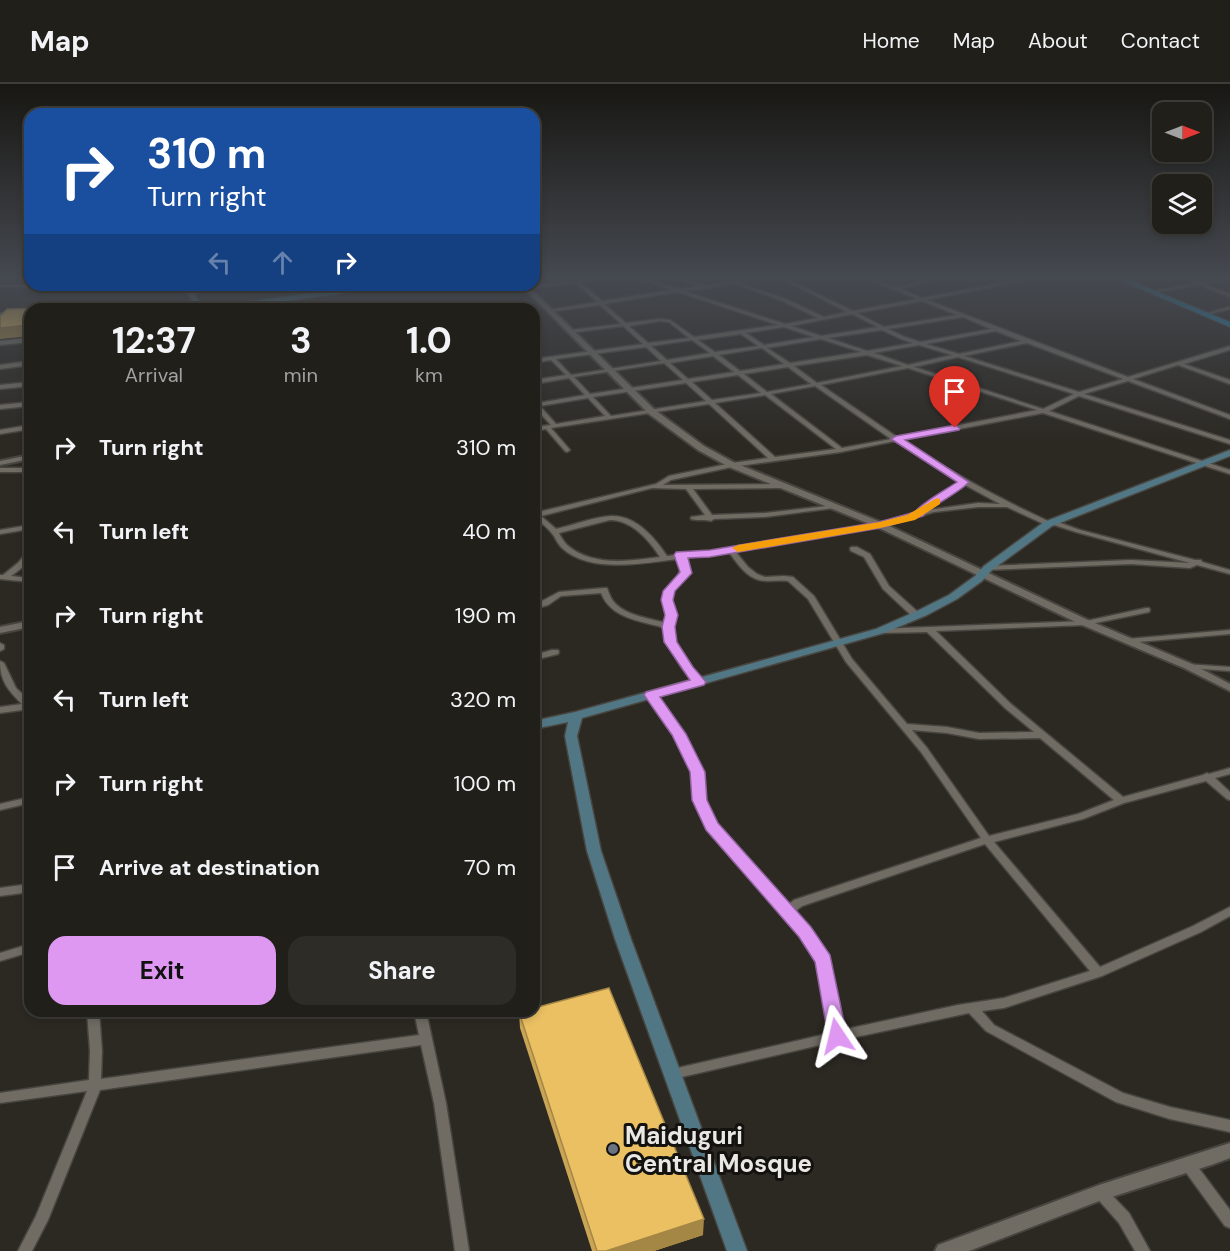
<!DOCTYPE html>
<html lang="en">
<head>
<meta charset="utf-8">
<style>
	:root { --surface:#211f1a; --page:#2d2c27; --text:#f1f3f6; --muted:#a2a2a2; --line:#3e3d39; --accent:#de98f2 }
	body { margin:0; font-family:"DM Sans",sans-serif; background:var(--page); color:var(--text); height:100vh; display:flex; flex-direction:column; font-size:22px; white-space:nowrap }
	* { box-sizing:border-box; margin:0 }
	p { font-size:20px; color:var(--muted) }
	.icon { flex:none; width:33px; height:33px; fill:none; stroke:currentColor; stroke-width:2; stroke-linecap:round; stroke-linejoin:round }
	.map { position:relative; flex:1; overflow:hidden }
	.panel { position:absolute; left:24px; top:219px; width:516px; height:714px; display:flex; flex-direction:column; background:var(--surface); border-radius:18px; box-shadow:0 3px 9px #0003,0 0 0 2px var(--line) }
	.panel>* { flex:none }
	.banner { position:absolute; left:24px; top:24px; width:516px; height:183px; border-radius:18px; box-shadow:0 3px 9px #0003,0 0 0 2px var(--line); background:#1a4fa0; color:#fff; overflow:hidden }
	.needle { width:39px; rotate:90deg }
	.fabs { position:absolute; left:1152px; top:18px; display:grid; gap:12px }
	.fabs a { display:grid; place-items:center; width:60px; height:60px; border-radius:12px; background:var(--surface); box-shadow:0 3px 9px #0003,0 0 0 2px var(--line); font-size:30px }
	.pin { position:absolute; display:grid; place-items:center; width:51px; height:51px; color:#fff; margin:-62px -26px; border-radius:50% 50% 50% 0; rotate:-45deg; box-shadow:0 0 6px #0007 }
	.pin .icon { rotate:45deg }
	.me { position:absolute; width:66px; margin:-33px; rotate:350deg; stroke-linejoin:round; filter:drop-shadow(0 0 4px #0008) }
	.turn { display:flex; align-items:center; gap:21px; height:126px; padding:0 24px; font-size:27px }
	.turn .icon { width:78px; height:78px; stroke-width:2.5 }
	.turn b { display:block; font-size:42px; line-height:51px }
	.lanes { display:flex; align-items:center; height:57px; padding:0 24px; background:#0003; justify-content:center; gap:30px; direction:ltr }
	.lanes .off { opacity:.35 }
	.eta { display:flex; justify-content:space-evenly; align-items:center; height:102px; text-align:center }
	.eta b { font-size:36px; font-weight:700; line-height:42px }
	.button { display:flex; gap:12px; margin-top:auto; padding:12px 24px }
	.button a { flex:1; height:69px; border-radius:18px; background:var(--accent); color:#111; font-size:24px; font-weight:700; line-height:69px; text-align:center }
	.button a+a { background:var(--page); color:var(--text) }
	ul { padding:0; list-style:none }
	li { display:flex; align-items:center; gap:18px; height:84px; padding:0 24px }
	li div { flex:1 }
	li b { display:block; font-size:22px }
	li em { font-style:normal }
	header { display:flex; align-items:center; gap:36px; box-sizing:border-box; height:84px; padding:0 30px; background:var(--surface); border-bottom:2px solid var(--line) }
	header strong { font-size:28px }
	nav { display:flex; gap:33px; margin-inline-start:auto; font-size:21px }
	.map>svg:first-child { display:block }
</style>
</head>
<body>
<header>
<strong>Map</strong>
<nav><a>Home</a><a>Map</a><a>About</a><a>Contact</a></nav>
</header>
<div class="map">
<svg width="1230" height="1167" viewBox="0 0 1230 1167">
	<rect width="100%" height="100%" fill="#2c2923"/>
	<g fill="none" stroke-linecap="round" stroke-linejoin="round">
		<!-- minor casing -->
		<g stroke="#484540" stroke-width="3">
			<path id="minor" d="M586,195H598L581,198L602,217L672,206L640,195H646L678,205L697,203L681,195C690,195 697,201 705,201C722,201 738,195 755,195L739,199L786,215L824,233L847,228L782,195H787L853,227L917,215L868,195C878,195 885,202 895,203C904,204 925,195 937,195L900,205L922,214L1022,195H1031L927,216L1128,293L1230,262V266L1184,280L1230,296V300L1178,281L1133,295L1230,331V335L1128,297L1084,310L1230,356V360L1079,312L1049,327L1230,386V390L1043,329L901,356C949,387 998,414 1050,438L1051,437H1055L1080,446L1195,476H1201L1202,478L1230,486V490L1197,481L1190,484L1131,480L985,486L984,484L985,482H988L1131,476L1190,479L1076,448L1051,440L1050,441H1046L1007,423H978L934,428L880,443L735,467L748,483L757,490L765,493L784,492L793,493L814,512L852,575L907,640L947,643L979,649L1034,648L1005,624L927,548L881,549L877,547L878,545L1086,537L1146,524H1149L1150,526L1149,528L1086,541L936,547L1011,620L1123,713L1203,691L1207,689L1209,690L1230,684V690L1215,694L1230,708V716L1227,715L1206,697L1124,719L1083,735L994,758L1100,883L1193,842L1230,823V832L1201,848L1102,892L1004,924L982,927L994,941L1123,1009L1170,1023L1230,1036V1048L1170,1035L1116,1018L986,947L969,929L837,957L673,995L669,994L667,990L669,986L673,985L831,949L819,877L801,851L709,744L695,716L693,688L675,651L647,611L648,609H654L683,650L703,688L705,716L716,740L788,821L794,816L981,754L921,668L846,578L808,515L788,497C781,496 774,497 767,497C749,497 739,482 729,468L685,474C694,494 677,494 672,510C670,518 674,525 675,533C675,538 673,542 673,547C674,567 691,583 703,598L699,601C683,592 667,562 665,544C642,537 611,535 601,509L561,512L548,521L534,525V520L542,517L559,508L604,504H607C609,509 610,513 613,517C625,532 649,534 666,539C667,529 661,519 665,509C670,494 686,494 678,475C644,479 590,490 562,464C559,461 556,456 554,452C549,445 541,438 534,434V429L656,400L669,392L732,379L768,374L709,320L551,344L570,366L567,368L565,367L546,345L534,347V343L551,341L534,323V316L538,319L585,311L569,294L534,300V296L566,291L551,276L534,279V275L643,260L623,242L569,249L568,248L571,246L621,240L600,221L548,228V226H550L597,218L576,199L527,205L525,204L527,203ZM734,199L782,217L818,234L785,240L684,207L701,205H704L706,204ZM678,208L778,241L694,253L670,236L660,235L626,239L604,220ZM922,217L957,231L884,243L857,229ZM852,230L878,243L821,252L791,242ZM963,233L991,245L920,258L905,253L888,245ZM660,237L669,238L689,254L648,259L629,242ZM784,243L814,253L764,261L746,249ZM882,246L901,255L913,259L867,267L828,254ZM996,247L1021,257L959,270L926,260ZM741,250L758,262L715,268L698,256ZM821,255L861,268L790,279L767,264ZM692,256L710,269L667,276L651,262ZM1027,259L1123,295L1079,308L964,272ZM919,261L952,271L908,281L874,269ZM646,263L661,277L571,291L556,275ZM762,264L784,280L740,287L719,271ZM867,271L902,282L817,299L794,282ZM713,272L734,288L688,295L670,279ZM958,273L1074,310L1043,325L914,283ZM664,279L683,296L590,310L574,293ZM788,283L811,300L767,308L744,290ZM908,284L1037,326L897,353L821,301ZM738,291L761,309L712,316L692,298ZM686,299L706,317L611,332L593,313ZM815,302L891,355L842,364L771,310ZM765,311L836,365L775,373L715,319ZM588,314L605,332L556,340L540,322ZM895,357L960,398L918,427L917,429L879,439L710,467L683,470L680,469L676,471L667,472C655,454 636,431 611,432C593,433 574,441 556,445L541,432L652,404L686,405L705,431L691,433V435C698,437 705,435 711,437L714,435L765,433L834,424L837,422L836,421L765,429L712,431L693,405L781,404L784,402L781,400L663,401L671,396L732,383L841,368ZM965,401L1000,420L978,419L928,426ZM610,436C632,436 649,456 660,473C630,477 592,483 567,461C564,458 561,453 559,449ZM912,646L947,649L979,655L1040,654L1114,716L1078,730L989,752L927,664ZM985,760L1090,887L1004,914L958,921L842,946L830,876L809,845L794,828L802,822Z
				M1187,195C1193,195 1198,198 1203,197C1211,197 1218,195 1226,195L1205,200L1230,210V213L1199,201L1151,209L1149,208L1194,199Z
				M0,201H60V202L58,203H0Z
				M1228,223H1230V225L1210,230L1208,229Z
				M30,254V258L0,261V257Z
				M30,277V281L0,285V281Z
				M30,298V302L0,305V301Z
				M30,318V322L0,325V321Z
				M30,341V345L0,350V346Z
				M0,384H30V388H0Z
				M30,441V445L0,450V446Z
				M851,463H857L870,470L889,502L919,529L920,531L919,533H913L883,505L864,473L851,467L850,465Z
				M27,468H30C30,480 20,485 11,492L30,494V498L0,495V491H3L18,479Z
				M1230,546V550L1127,559L1123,557L1127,555Z
				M0,559L4,561V565L0,567Z
				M552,566H558L559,568L558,570L534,576V571Z
				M0,577L4,579L16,604L30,617V625L0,629V623L22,620C8,606 0,597 0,577Z
				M1185,580L1230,583V587L1188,584H1185L1184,582Z
				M30,713V719L0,726V720Z
				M30,800V808L0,812V804Z
				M30,860V868L0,877V869Z
				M87,927H99L102,967L101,995L419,951L414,927H426L446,1019L469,1167H455L434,1019L421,961L100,1006L48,1136L32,1167H18L36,1132L87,1007L0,1019V1009L89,996L90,967Z
				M1190,1077L1195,1079L1230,1126V1144L1225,1142L1185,1087L1183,1083L1185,1079Z
				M1100,1102L1105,1104L1129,1129L1150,1167H1135L1119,1139L1095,1112L1093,1108L1095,1104Z"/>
		</g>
		<!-- tertiary casing -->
		<g stroke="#484540" stroke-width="4">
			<path id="tertiary" d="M521,201H527L655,326L704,362L735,379L883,439L1090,537L1192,580L1230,600V607L1184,584L1082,541L877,443L729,383L698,366L649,330Z
				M30,371V375L0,381V377Z
				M30,537V543L0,549V543Z
				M1230,1059V1074L1214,1080L1099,1117L969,1167H935L938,1161L1099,1101Z"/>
		</g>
		<!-- secondary casing -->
		<g stroke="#484540" stroke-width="3">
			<path id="secondary" d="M184,201H190L201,223L200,224H196Z
				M1230,366V372L1052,442L992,486L982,497L957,515L927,531L884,549L582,634L577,652L601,767L631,855L747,1167H727L615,855L587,767L565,652L568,638L534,645V637L575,628L876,545L919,526L949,511L975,492L984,482L1044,438Z"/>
		</g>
		<!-- primary casing -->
		<g stroke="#484540" stroke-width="2">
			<path id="primary" d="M372,201H393L389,203L228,225H206L210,223Z
				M193,220L206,225H176L177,223Z
				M0,229H30V233H0Z"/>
		</g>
		<!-- trunk casing -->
		<g stroke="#484540" stroke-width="2">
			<path id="trunk" d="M1117,195H1127L1230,238V243Z"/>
		</g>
		<!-- minor -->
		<use href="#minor" fill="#706c64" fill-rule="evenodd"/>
		<!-- tertiary -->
		<use href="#tertiary" fill="#706c64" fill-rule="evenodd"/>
		<!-- secondary -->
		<use href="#secondary" fill="#527784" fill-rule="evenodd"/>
		<!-- primary -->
		<use href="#primary" fill="#3383a4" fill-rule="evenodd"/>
		<!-- trunk -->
		<use href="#trunk" fill="#1f8ab9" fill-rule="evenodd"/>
	</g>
	<!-- wall -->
	<path fill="#caa555" d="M519,928L703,1151L654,1167H592L520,944Z"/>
	<!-- shaded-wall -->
	<path fill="#a48645" d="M534,195H540V197L534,199Z
		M27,241L30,252L0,255V244Z
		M704,1135L703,1151L654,1167H606Z"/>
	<!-- building -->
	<path fill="#ebc063" stroke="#a48645" stroke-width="1.5" d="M159,221L157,225H30V244L27,241L0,244V232L7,225Z
		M609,904L704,1135L606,1167H597L519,928L523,927H534V924Z"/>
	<!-- sky -->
	<linearGradient id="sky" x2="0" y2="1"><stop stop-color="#181713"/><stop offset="0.54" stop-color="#454950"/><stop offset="1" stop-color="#454950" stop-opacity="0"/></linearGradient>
	<rect width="1230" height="358" fill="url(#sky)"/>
	<!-- route -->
	<path fill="#de98f2" stroke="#90639d" stroke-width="1.5" d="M955,341L960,344L959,346L905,356L969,398C958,410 930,422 923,432L880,444L710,473L688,474L692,489L675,507L673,516L678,531L675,543L677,558L693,583L706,598L704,601L660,613L686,650L705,688L707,716L718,739L811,843L830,871L847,952L844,958L837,960L831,958L828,952L815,878L799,853L706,746L692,716L690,688L672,651L644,611L646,608L690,596L664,558L662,543L665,531L661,516L663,507L680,488L674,471L676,468L710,466L879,438L915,428C920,420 947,405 957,398L891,355L896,352Z"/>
	<!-- slow -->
	<path fill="#f59e0b" d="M937,414L940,415V420L915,436L880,444L738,468L732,464L738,461L880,438L907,431Z"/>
	<!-- markers -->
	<circle fill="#6b7280" stroke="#13120f" stroke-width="2" cx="613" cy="1065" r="6"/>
	<g text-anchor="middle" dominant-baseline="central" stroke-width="6" stroke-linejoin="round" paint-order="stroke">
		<!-- near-poi labels -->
		<g font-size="24" font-weight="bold" fill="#eae8e4" stroke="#13120f" text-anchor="start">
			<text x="625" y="1051">Maiduguri<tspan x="625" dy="28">Central Mosque</tspan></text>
		</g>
	</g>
</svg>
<div class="fabs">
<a><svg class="needle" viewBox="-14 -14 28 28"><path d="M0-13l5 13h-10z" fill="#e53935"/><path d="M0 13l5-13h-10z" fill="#a2a2a2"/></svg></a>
<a><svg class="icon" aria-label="layers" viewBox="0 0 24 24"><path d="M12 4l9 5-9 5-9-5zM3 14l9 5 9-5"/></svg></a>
</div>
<div class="pin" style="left:955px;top:344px;background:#d93025"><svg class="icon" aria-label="arrive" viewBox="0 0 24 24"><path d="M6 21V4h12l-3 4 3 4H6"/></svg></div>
<svg class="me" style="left:837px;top:952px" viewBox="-20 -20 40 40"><path d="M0-17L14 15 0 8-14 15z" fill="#de98f2" stroke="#fff" stroke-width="4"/></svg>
<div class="banner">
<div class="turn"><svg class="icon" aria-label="right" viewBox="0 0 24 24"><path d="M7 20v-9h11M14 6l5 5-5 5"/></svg><div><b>310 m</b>Turn right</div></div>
<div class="lanes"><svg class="icon off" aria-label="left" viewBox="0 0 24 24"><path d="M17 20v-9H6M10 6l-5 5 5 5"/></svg><svg class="icon off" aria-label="ahead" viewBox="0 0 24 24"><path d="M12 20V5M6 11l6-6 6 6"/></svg><svg class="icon" aria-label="right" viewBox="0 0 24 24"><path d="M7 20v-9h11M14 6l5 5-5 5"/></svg></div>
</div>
<section class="panel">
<div class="eta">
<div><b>12:37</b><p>Arrival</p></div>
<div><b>3</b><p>min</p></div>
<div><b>1.0</b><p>km</p></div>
</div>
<ul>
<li><svg class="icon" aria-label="right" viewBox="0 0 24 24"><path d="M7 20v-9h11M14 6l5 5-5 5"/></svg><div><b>Turn right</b></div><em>310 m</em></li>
<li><svg class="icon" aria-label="left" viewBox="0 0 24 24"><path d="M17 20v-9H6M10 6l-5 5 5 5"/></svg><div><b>Turn left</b></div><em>40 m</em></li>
<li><svg class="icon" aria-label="right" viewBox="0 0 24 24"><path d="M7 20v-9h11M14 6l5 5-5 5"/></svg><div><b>Turn right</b></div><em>190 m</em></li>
<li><svg class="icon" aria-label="left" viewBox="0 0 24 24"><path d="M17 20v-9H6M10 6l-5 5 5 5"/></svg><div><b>Turn left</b></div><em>320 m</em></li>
<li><svg class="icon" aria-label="right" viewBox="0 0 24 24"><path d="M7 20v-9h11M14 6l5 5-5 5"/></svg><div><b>Turn right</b></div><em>100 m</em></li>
<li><svg class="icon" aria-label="arrive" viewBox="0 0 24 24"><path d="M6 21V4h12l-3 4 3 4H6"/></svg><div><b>Arrive at destination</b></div><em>70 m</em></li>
</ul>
<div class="button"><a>Exit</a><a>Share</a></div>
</section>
</div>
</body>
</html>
